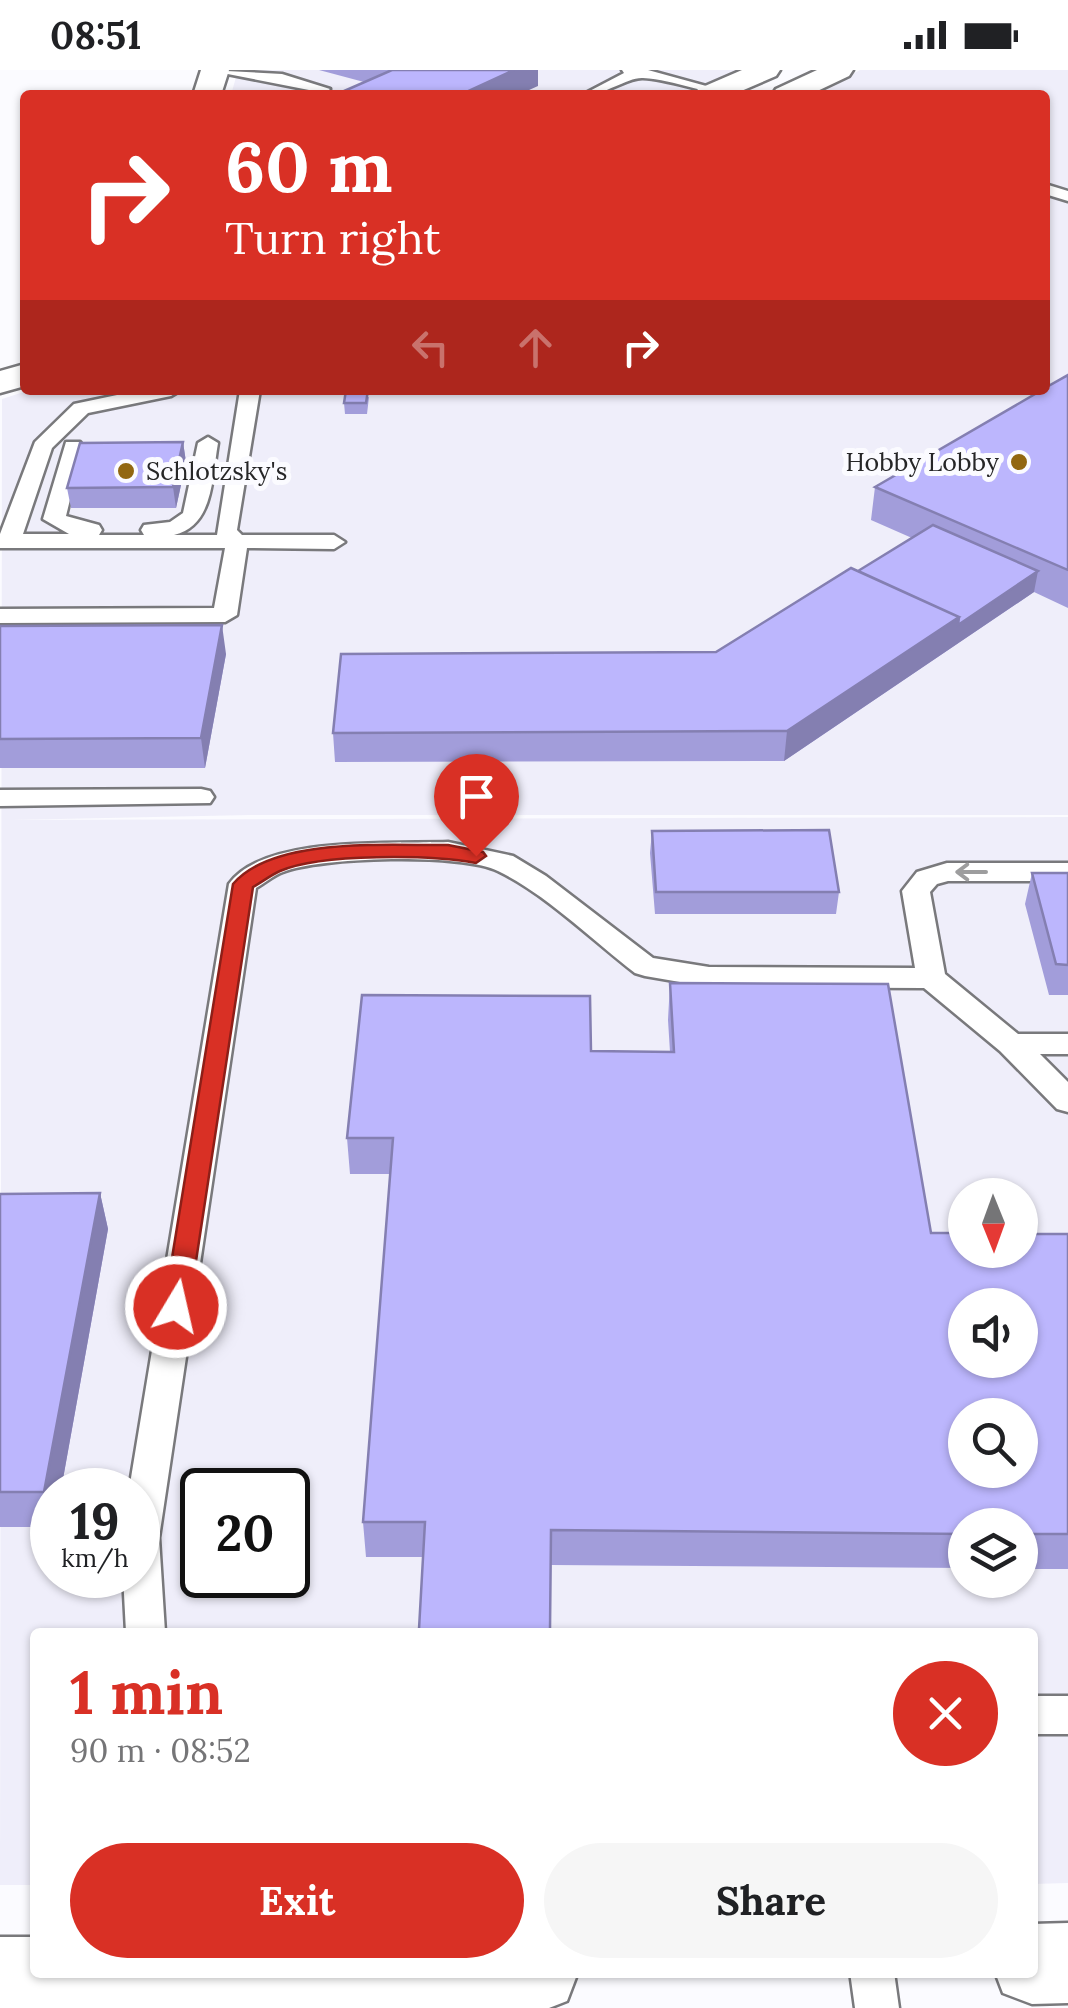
<!DOCTYPE html>
<html lang="en">
<head>
<meta charset="utf-8">
<style>
	:root { --surface:#fff; --page:#f6f6f6; --text:#202124; --muted:#757577; --accent:#d93025 }
	body { margin:0; font-family:Lora,serif; background:var(--page); color:var(--text); height:100vh; display:flex; flex-direction:column; font-size:38px; white-space:nowrap }
	* { box-sizing:border-box; margin:0 }
	p { font-size:32px; color:var(--muted) }
	.icon { flex:none; width:55px; height:55px; fill:none; stroke:currentColor; stroke-width:2; stroke-linecap:round; stroke-linejoin:round }
	.map { position:relative; flex:1; overflow:hidden }
	.side { position:absolute; left:30px; top:1558px; width:1008px; height:350px; display:flex; flex-direction:column; background:var(--surface); border-radius:10px; box-shadow:0 2px 8px #0004 }
	.side>* { flex:none }
	.banner { position:absolute; left:20px; top:20px; width:1030px; height:305px; border-radius:10px; box-shadow:0 2px 8px #0004; background:#d93025; color:#fff; overflow:hidden }
	.needle { width:65px; rotate:179deg }
	.fabs { position:absolute; left:948px; top:1108px; display:grid; gap:20px }
	.fabs a { display:grid; place-items:center; width:90px; height:90px; border-radius:50%; background:var(--surface); box-shadow:0 2px 8px #0004; font-size:50px }
	.speed { position:absolute; left:30px; top:1398px; display:flex; gap:20px; font-size:50px; font-weight:700; text-align:center }
	.speed>* { display:grid; place-content:center; width:130px; height:130px; border-radius:50%; background:var(--surface); box-shadow:0 2px 8px #0004; line-height:1 }
	.speed small { font-size:25px; font-weight:400 }
	.speed .limit { border:5px solid #111; border-radius:15px; background:#fff; color:#111 }
	.pin { position:absolute; display:grid; place-items:center; width:85px; height:85px; color:#fff; margin:-102px -42px; border-radius:50% 50% 50% 0; rotate:-45deg; box-shadow:0 0 10px #0007 }
	.pin .icon { rotate:45deg }
	.me { position:absolute; width:110px; margin:-55px; rotate:9deg; stroke-linejoin:round; filter:drop-shadow(0 0 8px #0008) }
	.turn { display:flex; align-items:center; gap:35px; height:210px; padding:0 40px; font-size:45px }
	.turn .icon { width:130px; height:130px; stroke-width:2.5 }
	.turn b { display:block; font-size:70px; line-height:85px }
	.lanes { display:flex; align-items:center; height:95px; padding:0 40px; background:#0003; justify-content:center; gap:50px; direction:ltr }
	.lanes .off { opacity:.35 }
	.round { display:grid; place-items:center; flex:none; width:105px; height:105px; border-radius:52px; background:var(--page) }
	.headline { display:flex; align-items:center; justify-content:space-between; height:170px; padding:0 40px }
	h1 { font-size:60px; font-weight:700; line-height:75px; color:var(--accent) }
	.action { display:flex; gap:20px; margin-top:auto; padding:20px 40px }
	.action a { flex:1; height:115px; border-radius:60px; background:var(--accent); color:#fff; font-size:40px; font-weight:700; line-height:115px; text-align:center }
	.action a+a { background:var(--page); color:var(--text) }
	.status { display:flex; justify-content:space-between; align-items:center; height:70px; padding:0 50px; background:var(--surface); direction:ltr }
	.status svg { height:28px; fill:currentColor }
	.map>svg:first-child { display:block }
</style>
</head>
<body>
<div class="status"><b>08:51</b><svg viewBox="0 0 49 12"><path d="M0 12V9h3v3zM5 12V6h3v6zM10 12V3h3v9zM15 12V0h3v12zM26 1h20v11H26zM47 4h2v5h-2z"/></svg></div>
<div class="map">
<svg width="1068" height="1938" viewBox="0 0 1068 1938">
	<rect width="100%" height="100%" fill="#fbfbff"/>
	<!-- built -->
	<path fill="#efeefa" fill-rule="evenodd" d="M238,0H744L687,25H231Z
		M860,0H1068V745H250L11,750L1068,747V1813L1033,1814L1032,1562H35V1815H0L2,329L30,320H1045V25H815ZM965,1125H1020V1180H965ZM965,1235H1020V1290H965ZM965,1345H1020V1400H965ZM52,1420H138V1505H52ZM202,1420H288V1505H202ZM965,1455H1020V1510H965Z"/>
	<g fill="none" stroke-linecap="round" stroke-linejoin="round">
		<!-- lane casing -->
		<g stroke="#79797c" stroke-width="5">
			<path id="lane" d="M207,0L282,4L330,19L323,25H305L309,20Z
				M622,0H648L739,25C705,25 676,10 643,8C627,7 607,25 582,25L624,3Z
				M1045,114L1068,121V131L1045,124Z
				M141,320H181L171,326L88,343L52,378L23,464H69L43,449L66,372H80L83,376L66,446L99,455L102,460L99,465H144L141,460L144,455L170,452L183,443L198,373L208,367L218,373C212,406 214,456 174,465H217L240,320H260L237,460L242,465H334L345,472L334,479L247,478L237,545L225,552L0,553V539L214,538L225,478H0V464L35,372L74,334Z
				M201,719L210,721L214,727L210,733L0,736V720Z
				M448,772L513,786L546,806L653,888L709,897L915,898L902,821L917,802L947,793H1068V811H948L937,814L930,822L945,904L1018,964H1068V984H1040L1068,1012V1042L1057,1039L1000,981L924,918L709,917L645,906L635,903C591,869 547,825 498,801C462,783 320,787 283,802C274,805 265,813 256,818L159,1468L165,1562H126L123,1505H138V1420H129L229,814C263,765 394,774 448,772Z
				M1032,1626H1068V1664H1032Z
				M850,1902H894L899,1938H855Z"/>
		</g>
		<!-- street casing -->
		<g stroke="#79797c" stroke-width="5">
			<path id="street" d="M201,0H229L221,25H193Z
				M1068,1853V1933L1032,1934L1003,1923L995,1902H1032V1854Z
				M0,1867H35V1902H578L567,1931L549,1938H0Z"/>
		</g>
		<!-- secondary casing -->
		<g stroke="#79797c" stroke-width="5">
			<path id="secondary" d="M742,0H780L776,6L732,25H694L698,19Z
				M817,0H853L849,6L809,25H772L776,19Z
				M25,294V316L0,323V301Z"/>
		</g>
		<!-- lane -->
		<use href="#lane" fill="#fff" fill-rule="evenodd"/>
		<!-- street -->
		<use href="#street" fill="#fff" fill-rule="evenodd"/>
		<!-- secondary -->
		<use href="#secondary" fill="#fff" fill-rule="evenodd"/>
	</g>
	<!-- wall -->
	<path fill="#a29dda" d="M319,0H538V16L364,12Z
		M1068,305V538L1034,522L784,691L335,692L333,663L716,582L858,501L912,468L871,450L875,417Z
		M369,327L367,344H345L344,333Z
		M183,372L186,392L176,438H71L67,418Z
		M0,556L226,584L205,698H0Z
		M652,761L839,822L836,844H655L650,783Z
		M1032,803H1068V925H1049L1025,834Z
		M670,913L931,1163L1068,1164V1499H1020V1455H965V1498L551,1495L550,1562H419L423,1487H366L363,1452L390,1104H350L347,1068L591,981L670,982L668,950Z
		M100,1123L108,1159L61,1420H52V1457H0V1124Z"/>
	<!-- shaded-wall -->
	<path fill="#847fb1" d="M514,0H538V16L518,25H460Z
		M183,372L186,392L176,438L173,417Z
		M1038,501L1034,522L784,691L787,661L959,547Z
		M222,555L226,584L205,698L201,668Z
		M100,1123L108,1159L61,1420H52V1449L44,1422Z"/>
	<!-- building -->
	<path fill="#bcb6fd" stroke="#847fb1" stroke-width="2.5" fill-rule="evenodd" d="M392,0H514L460,25H335Z
		M1068,305V500L875,417L1042,320H1045V318Z
		M346,320H368L366,333H344Z
		M183,372L173,417L67,418L80,373Z
		M933,455L1038,501L958,555L959,547L858,501Z
		M851,498L959,547L787,661L333,663L341,584L716,582Z
		M222,555L201,668L0,669V556Z
		M829,760L839,822H656L652,761Z
		M1032,803H1068V895L1056,894Z
		M670,913L888,914L931,1163H965V1180H1020V1164H1068V1464H1020V1455H965V1464L551,1460L550,1560L419,1559L425,1452H363L393,1068H347L362,925L590,926L591,981L674,982ZM965,1235H1020V1290H965ZM965,1345H1020V1400H965Z
		M100,1123L44,1422H0V1124Z"/>
	<!-- one-way arrows -->
	<defs><path id="oneway-shaft" d="M-6 0H5M1.5-3L5.5 0L1.5 3" fill="none" stroke-width="1.6" stroke-linecap="round" stroke-linejoin="round" transform="scale(2.5)"/></defs>
	<use stroke="#9d9d9e" href="#oneway-shaft" transform="translate(971 802) rotate(180)"/>
	<!-- route -->
	<path fill="#d93025" stroke="#8d1f18" stroke-width="2.5" d="M448,775L483,782L486,786L476,793C431,785 322,783 280,801C271,805 262,812 253,817L189,1237L186,1244H167L164,1237L233,814C274,766 390,776 448,775Z"/>
	<!-- markers -->
	<g fill="#926711" stroke="#fbfbff" stroke-width="4">
		<circle cx="1019" cy="392" r="10"/>
		<circle cx="126" cy="401" r="10"/>
	</g>
	<g text-anchor="middle" dominant-baseline="central" stroke-width="10" stroke-linejoin="round" paint-order="stroke">
		<!-- far-poi labels -->
		<g font-size="25" fill="#262627" stroke="#fbfbff" text-anchor="end">
			<text x="999" y="392">Hobby Lobby</text>
			<text x="146" y="401" text-anchor="start">Schlotzsky's</text>
		</g>
	</g>
</svg>
<div class="fabs">
<a><svg class="needle" viewBox="-14 -14 28 28"><path d="M0-13l5 13h-10z" fill="#e53935"/><path d="M0 13l5-13h-10z" fill="#757577"/></svg></a>
<a><svg class="icon" aria-label="sound" viewBox="0 0 24 24"><path d="M4 9h4l5-4v14l-5-4H4zM17 9q2 3 0 6"/></svg></a>
<a><svg class="icon" aria-label="search" viewBox="0 0 24 24"><circle cx="10" cy="10" r="6"/><path d="M15 15l6 6"/></svg></a>
<a><svg class="icon" aria-label="layers" viewBox="0 0 24 24"><path d="M12 4l9 5-9 5-9-5zM3 14l9 5 9-5"/></svg></a>
</div>
<div class="speed"><div>19<small>km/h</small></div><div class="limit">20</div></div>
<div class="pin" style="left:476px;top:786px;background:#d93025"><svg class="icon" aria-label="arrive" viewBox="0 0 24 24"><path d="M6 21V4h12l-3 4 3 4H6"/></svg></div>
<svg class="me" style="left:176px;top:1237px" viewBox="-20 -20 40 40"><circle r="17" fill="#d93025" stroke="#fff" stroke-width="3"/><path d="M0-11L8 9 0 5-8 9z" fill="#fff"/></svg>
<div class="banner">
<div class="turn"><svg class="icon" aria-label="right" viewBox="0 0 24 24"><path d="M7 20v-9h11M14 6l5 5-5 5"/></svg><div><b>60 m</b>Turn right</div></div>
<div class="lanes"><svg class="icon off" aria-label="left" viewBox="0 0 24 24"><path d="M17 20v-9H6M10 6l-5 5 5 5"/></svg><svg class="icon off" aria-label="ahead" viewBox="0 0 24 24"><path d="M12 20V5M6 11l6-6 6 6"/></svg><svg class="icon" aria-label="right" viewBox="0 0 24 24"><path d="M7 20v-9h11M14 6l5 5-5 5"/></svg></div>
</div>
<section class="side">
<div class="headline"><div><h1>1 min</h1><p>90 m · 08:52</p></div><a class="round" style="background:#d93025;color:#fff"><svg class="icon" aria-label="close" viewBox="0 0 24 24"><path d="M6 6l12 12M18 6L6 18"/></svg></a></div>
<div class="action"><a>Exit</a><a>Share</a></div>
</section>
</div>
</body>
</html>
